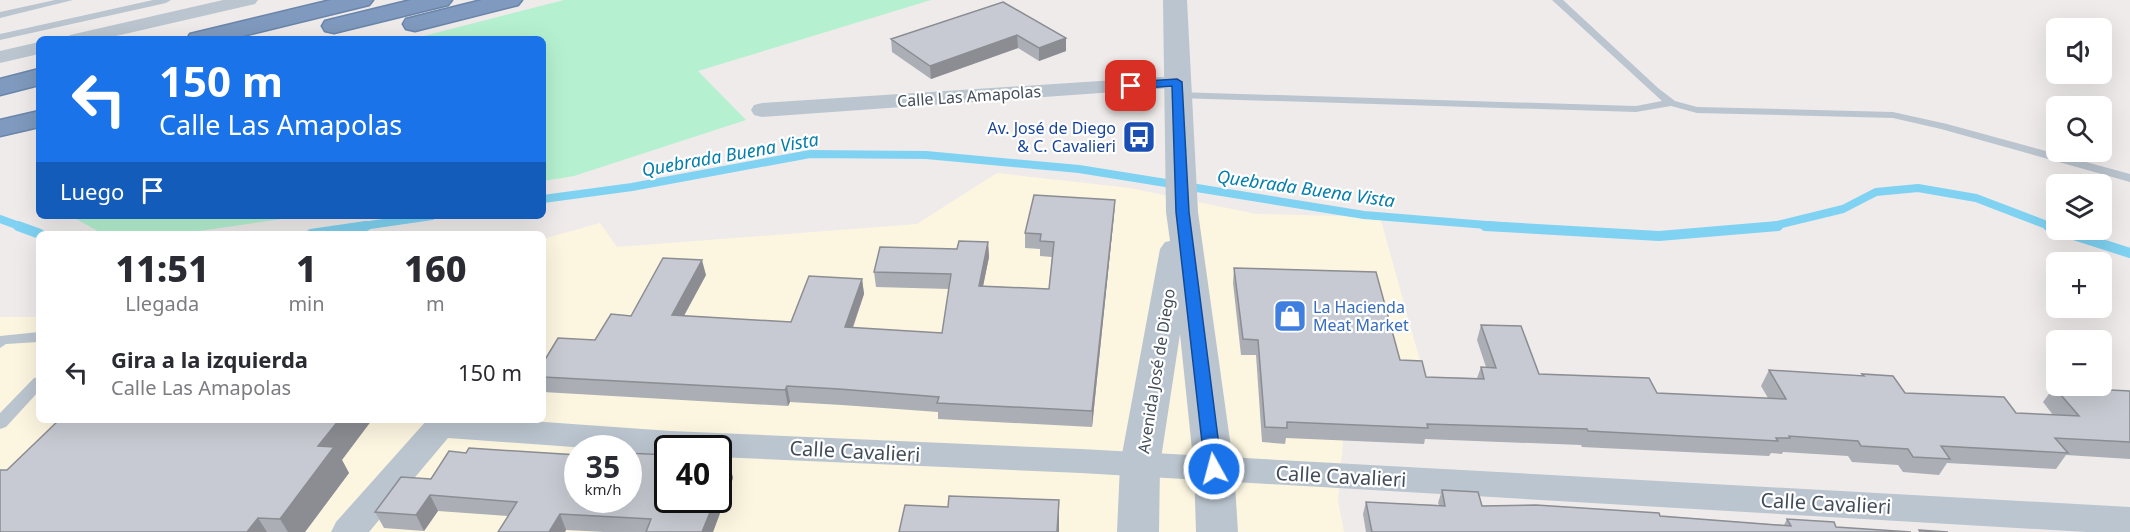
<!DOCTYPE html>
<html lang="es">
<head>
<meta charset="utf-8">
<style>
	:root { --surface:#fff; --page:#f7f7f7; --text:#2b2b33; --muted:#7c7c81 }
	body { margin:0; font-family:"Noto Sans",sans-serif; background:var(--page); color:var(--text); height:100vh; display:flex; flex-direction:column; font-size:22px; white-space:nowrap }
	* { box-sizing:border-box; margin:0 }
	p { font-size:20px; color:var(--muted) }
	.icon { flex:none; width:33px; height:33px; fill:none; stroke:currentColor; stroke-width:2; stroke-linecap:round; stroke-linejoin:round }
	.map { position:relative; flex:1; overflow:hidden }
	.drawer { position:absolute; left:36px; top:231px; width:510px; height:192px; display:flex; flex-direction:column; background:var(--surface); border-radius:9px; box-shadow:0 6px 24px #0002 }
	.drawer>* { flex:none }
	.banner { position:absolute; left:36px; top:36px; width:510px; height:183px; border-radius:9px; box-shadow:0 6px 24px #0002; background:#1a73e8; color:#fff; overflow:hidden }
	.buttons { position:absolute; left:2046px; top:18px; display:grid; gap:12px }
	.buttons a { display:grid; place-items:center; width:66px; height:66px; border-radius:9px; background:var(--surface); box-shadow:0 6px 24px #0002; font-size:30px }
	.speed { position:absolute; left:564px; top:435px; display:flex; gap:12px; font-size:30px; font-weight:700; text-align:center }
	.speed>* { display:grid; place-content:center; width:78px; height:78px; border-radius:50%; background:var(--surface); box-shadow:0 6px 24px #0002; line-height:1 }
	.speed small { font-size:15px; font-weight:400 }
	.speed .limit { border:3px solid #111; border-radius:9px; background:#fff; color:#111 }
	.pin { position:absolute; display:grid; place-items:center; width:51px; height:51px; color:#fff; margin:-26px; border-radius:12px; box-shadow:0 3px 9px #0006 }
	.me { position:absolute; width:66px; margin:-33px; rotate:353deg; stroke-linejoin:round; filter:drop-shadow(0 0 4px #0008) }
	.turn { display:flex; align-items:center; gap:21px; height:126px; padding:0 24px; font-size:27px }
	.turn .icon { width:78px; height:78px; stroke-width:2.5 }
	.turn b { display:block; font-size:42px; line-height:51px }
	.then { display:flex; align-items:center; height:57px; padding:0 24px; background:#0003; gap:12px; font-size:22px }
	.eta { display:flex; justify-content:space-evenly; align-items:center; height:102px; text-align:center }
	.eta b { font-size:36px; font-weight:800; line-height:42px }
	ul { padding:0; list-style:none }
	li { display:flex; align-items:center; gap:18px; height:78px; padding:0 24px }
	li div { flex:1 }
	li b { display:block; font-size:22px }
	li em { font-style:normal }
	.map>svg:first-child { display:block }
</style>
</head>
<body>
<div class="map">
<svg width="2130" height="532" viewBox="0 0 2130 532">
	<rect width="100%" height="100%" fill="#efebeb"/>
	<!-- commercial -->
	<path fill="#fcf6e1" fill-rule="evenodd" d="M997,173L1130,188L1256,214L1380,217L1422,368L1330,365L1343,441L1338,501L1344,532H0V317H39V420H543V239L600,223L617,247L917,224ZM578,448H628V500H578ZM668,448H718V500H668Z"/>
	<!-- green -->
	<path fill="#b5f1d0" d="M564,0H931L698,71L746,120L574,176L543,181V39H412Z
		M71,216H302L179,234H103Z"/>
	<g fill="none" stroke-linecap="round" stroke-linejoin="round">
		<!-- stream-far1 -->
		<path stroke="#7fd2f1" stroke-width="8" d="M543,199L632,187L810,154L926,155L1079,169L1364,215L1511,227
			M0,219L22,227
			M356,227L432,216
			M1769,227L1843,209L1876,192L1918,188L1976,198L2052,227"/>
		<!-- stream -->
		<path stroke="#7fd2f1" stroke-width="10" d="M18,226L40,234
			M1485,226L1659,236L1778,226
			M2048,226L2056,229
			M2058,230L2130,253
			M311,234L366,226"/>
		<!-- motorway casing -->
		<g stroke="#6a85aa" stroke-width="3">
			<path id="motorway" d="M331,0H373L369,5L230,39H187L190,34Z
				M411,0H452L448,5L334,33L325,31L322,26L325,21Z
				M482,0H522L518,5L415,31L406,29L403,24L406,19Z
				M39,69V85L0,95V79Z
				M39,111V127L0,136V120Z"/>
		</g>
		<!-- service -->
		<path fill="#bbc5cf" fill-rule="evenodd" d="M55,0H73L0,18V12Z
			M153,0H171L166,3L0,40V34Z
			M1552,0H1563L1658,88L1675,101L1697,107L1893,112L1947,124L2130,174V182L1941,129L1893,118L1697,113L1671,106L1636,112L1177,98L1172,95L1177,92L1636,106L1662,101Z
			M39,332V342L6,344L0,348V336Z
			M39,377V391L6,427L0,429V413L34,378Z"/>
		<!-- minor -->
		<path fill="#bbc5cf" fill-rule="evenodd" d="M223,0H258L255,4L103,39H67L70,35Z
			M39,42V54L0,63V51Z
			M1177,76L1185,77L1188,82L1185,87L762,117L754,115L751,110L754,105L762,103Z
			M427,420H516L671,431L1081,449L2130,507V532H2086L1081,473L718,457V448H668V455L628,452V448H587L448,438L369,532H331L336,522Z"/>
		<!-- tertiary -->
		<path fill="#bbc5cf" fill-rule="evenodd" d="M1163,0H1187L1198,212L1234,469L1238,532H1196L1194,469L1180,334L1160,465L1159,532H1117L1120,465L1160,249L1165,242L1170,241L1166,212Z"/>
		<!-- motorway -->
		<use href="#motorway" fill="#7f9abe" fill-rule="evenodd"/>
	</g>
	<!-- wall -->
	<path fill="#abaeb5" d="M1003,2L1066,51L1039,61L1018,48L931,79L892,52L891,39Z
		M1115,200L1114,215L1092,427L938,419V412L842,405L790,402L788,406L543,392V363L595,340L631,316L706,275L684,316L791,322L862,279L864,294L853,328L942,333L949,289L876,287L874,272L957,249L988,242L989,257L983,286L1049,289L1052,257L1040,256V249L1025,248V233Z
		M1234,268L1400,360L1426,377L1477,378L1481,367H1486L1477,340L1481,325L1539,374L1657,393L1768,398L1761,386L1769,370L1861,376L1862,374L1905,393L2016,413L2053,415L2043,402L2054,387L2130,391V459L2066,455L2056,469L1947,463L1939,475L1903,472L1898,465L1852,462L1848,456L1783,452L1782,454L1771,453L1769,456L1582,447L1581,445L1425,439L1424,444L1286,438L1285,444L1262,442L1256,355H1241L1233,283Z
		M466,453L668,500L729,462L733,478L713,532H604L566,530L565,532H498L508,516L438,511L424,531L384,528L375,512L431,479Z
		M342,460L349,473L305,532H0L7,470Z
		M1442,490L1482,506L1660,516L1784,525L1787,519L1836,527L1911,532H1366L1363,514L1366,502L1439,505L1438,503Z"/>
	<!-- shaded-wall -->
	<path fill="#8b8d93" d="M1017,35L1018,48L931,79L930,66Z
		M1066,38V51L1039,61V48Z
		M1115,200L1114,215L1092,427V411Z
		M988,242L989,257L980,301L979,286Z
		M702,260L706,275L676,330L672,315Z
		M862,279L864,294L847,343L845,327Z
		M787,386L790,402L788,406L785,390Z
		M339,420H372L342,460L349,473L305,532H288L280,519L318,446Z
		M729,462L733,478L713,532H702L715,500H718V490Z
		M430,495L438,511L424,531L416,515Z
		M1059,500V532H1057Z
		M560,514L566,530L565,532H549Z
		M258,518L267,532H247Z"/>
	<!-- building -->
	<path fill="#c7cad2" stroke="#8b8d93" stroke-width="1.5" d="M1003,2L1066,38L1039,48L1017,35L930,66L891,39Z
		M1034,195L1115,200L1092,411L937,403L939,397L839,389L787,386L785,390L543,377V363L558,338L595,340L611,314L631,316L663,258L702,260L672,315L791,322L809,276L862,279L845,327L942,333L951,274L874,272L880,247L957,249L959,241L988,242L979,286L1049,289L1054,242L1040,241L1041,234L1025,233Z
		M1234,268L1376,272L1400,360L1422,361L1426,377L1484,379L1481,367L1496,368L1481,325L1521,326L1539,374L1649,378L1657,393L1786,399L1769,370L1864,376L1862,374L1893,376L1905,393L2004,397L2016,413L2079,416L2054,387L2130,391V442L2055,438L2068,453L1941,446L1950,459L1913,457L1908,449L1861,446L1858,441L1789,436L1790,438H1776L1778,441L1588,431L1587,429L1427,424L1428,428L1287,422V428L1265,427L1258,340L1243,339Z
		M59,420H339L318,446L334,447L280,519L258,518L247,532H0V470H7Z
		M469,448L578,455V500H628V453L668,455V500H715L702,532H646L651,519L560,514L549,532H498L517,502L430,495L416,515L375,512L401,477L431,479L449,451L466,453Z
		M718,462H729L718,490Z
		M1442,490L1478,492L1482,506L1536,505L1659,513L1660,516L1791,526L1787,519L1834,522L1836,527L1911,532H1372L1366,502L1445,506Z
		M949,496L1059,500L1057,532H899L905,505L948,507Z
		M1919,530L1948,532H1920Z"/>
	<!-- route -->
	<path fill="#1a73e8" stroke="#114b97" stroke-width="1.5" d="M1177,79L1182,82L1189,212L1222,469L1220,473L1214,475L1208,473L1205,469L1176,212L1172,86L1131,89L1125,86L1131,82Z"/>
	<!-- icons -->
	<defs>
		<g id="bus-square" transform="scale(1.725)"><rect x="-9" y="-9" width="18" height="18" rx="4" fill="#1a4fb4" stroke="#fff"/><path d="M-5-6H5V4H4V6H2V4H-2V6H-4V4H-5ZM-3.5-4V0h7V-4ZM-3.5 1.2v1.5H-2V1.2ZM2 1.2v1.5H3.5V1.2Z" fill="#fff"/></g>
		<g id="shop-square" transform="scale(1.725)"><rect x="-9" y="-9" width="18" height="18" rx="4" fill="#3f7fe0" stroke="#fff"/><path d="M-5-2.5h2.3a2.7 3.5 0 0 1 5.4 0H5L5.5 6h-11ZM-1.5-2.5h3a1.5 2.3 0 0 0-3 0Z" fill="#fff"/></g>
	</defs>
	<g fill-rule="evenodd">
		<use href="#bus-square" x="1139" y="137"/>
		<use href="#shop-square" x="1290" y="316"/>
	</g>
	<g text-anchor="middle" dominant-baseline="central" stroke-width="4.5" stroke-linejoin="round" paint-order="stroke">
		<!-- street labels -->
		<g font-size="16" fill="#434d5a" stroke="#fff">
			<text transform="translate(969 96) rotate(-4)">Calle Las Amapolas</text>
			<text transform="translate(1156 371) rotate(-81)">Avenida José de Diego</text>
		</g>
		<!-- transit labels -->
		<g font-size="16" fill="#164399" stroke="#fff" text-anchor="end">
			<text x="1116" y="128">Av. José de Diego<tspan x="1116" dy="18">&amp; C. Cavalieri</tspan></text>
		</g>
		<!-- shop labels -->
		<g font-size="16" fill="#366cbe" stroke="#fff" text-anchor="start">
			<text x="1313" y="307">La Hacienda<tspan x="1313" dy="18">Meat Market</tspan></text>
		</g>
		<!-- water labels -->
		<g font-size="18" font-style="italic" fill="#047eac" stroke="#fff">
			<text transform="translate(730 154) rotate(-10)">Quebrada Buena Vista</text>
			<text transform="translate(1306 188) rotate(8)">Quebrada Buena Vista</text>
		</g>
		<!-- near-street labels -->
		<g font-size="20" fill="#434d5a" stroke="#fff">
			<text transform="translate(855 451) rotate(3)">Calle Cavalieri</text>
			<text transform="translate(1341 476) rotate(3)">Calle Cavalieri</text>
			<text transform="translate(1826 503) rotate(3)">Calle Cavalieri</text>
		</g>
	</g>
</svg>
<div class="buttons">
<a><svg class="icon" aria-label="sound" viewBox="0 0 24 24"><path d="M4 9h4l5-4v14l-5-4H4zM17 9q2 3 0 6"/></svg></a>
<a><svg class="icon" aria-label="search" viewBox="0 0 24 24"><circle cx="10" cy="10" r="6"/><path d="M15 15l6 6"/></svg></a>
<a><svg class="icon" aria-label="layers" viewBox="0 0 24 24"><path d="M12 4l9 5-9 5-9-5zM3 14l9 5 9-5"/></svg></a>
<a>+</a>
<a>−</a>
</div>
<div class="speed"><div>35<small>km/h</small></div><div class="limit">40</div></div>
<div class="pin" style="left:1131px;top:86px;background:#d93025"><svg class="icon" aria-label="arrive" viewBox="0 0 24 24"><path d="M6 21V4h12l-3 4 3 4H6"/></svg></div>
<svg class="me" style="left:1214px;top:469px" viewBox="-20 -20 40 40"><circle r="17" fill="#1a73e8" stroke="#fff" stroke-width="3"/><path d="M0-11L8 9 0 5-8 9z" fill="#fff"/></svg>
<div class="banner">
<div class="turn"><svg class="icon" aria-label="left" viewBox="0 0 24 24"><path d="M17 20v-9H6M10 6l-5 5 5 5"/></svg><div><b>150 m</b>Calle Las Amapolas</div></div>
<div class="then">Luego<svg class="icon" aria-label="arrive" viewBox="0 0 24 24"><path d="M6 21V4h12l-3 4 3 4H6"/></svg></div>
</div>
<section class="drawer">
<div class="eta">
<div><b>11:51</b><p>Llegada</p></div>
<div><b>1</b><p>min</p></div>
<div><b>160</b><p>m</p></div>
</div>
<ul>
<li><svg class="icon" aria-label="left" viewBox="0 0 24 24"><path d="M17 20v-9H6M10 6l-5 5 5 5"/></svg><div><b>Gira a la izquierda</b><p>Calle Las Amapolas</p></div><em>150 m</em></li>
</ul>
</section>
</div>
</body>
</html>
